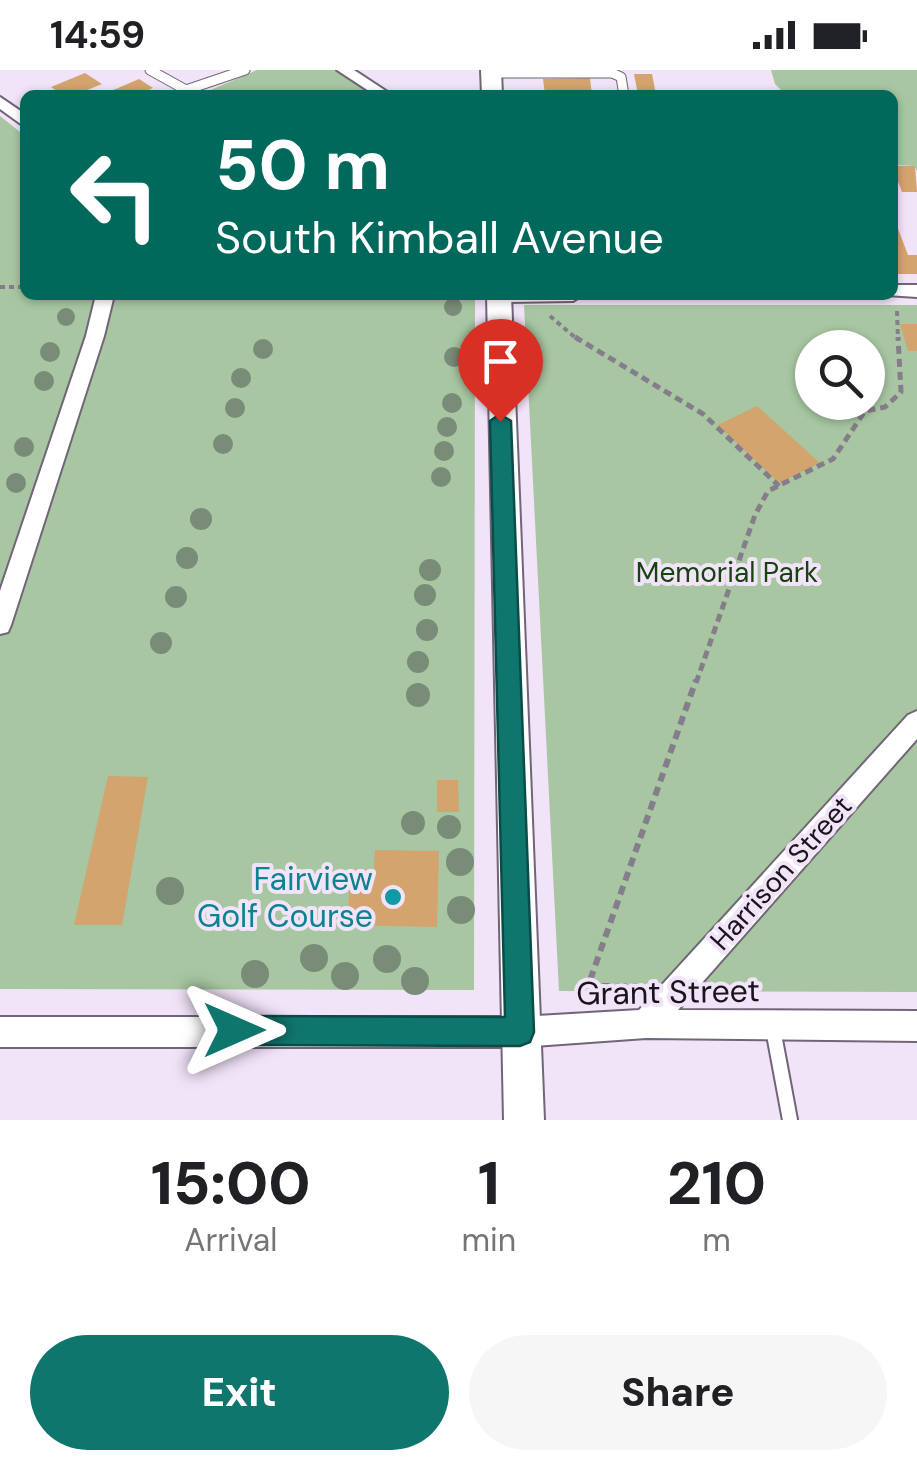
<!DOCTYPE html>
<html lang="en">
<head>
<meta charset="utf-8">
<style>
	:root { --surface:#fff; --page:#f6f6f6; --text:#202124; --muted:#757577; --accent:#0f766e }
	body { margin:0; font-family:"DM Sans",sans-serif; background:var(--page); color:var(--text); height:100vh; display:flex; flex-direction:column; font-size:38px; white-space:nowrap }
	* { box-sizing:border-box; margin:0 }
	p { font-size:32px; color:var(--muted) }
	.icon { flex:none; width:55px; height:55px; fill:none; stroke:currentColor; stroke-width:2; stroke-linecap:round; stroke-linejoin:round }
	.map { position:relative; height:1050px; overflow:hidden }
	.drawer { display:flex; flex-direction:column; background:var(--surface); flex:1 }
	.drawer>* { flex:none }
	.guide { position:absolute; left:20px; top:20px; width:878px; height:210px; border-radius:15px; box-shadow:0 2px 8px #0004; background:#00695c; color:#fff; overflow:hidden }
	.tools { position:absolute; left:795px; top:260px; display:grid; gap:20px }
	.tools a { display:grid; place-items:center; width:90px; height:90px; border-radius:50%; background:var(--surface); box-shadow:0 2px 8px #0004; font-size:50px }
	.pin { position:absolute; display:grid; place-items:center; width:85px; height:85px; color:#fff; margin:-102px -42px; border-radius:50% 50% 50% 0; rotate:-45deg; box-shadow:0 0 10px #0007 }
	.pin .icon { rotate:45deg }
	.me { position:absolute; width:110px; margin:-55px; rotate:90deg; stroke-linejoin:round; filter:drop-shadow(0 0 8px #0008) }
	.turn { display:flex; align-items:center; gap:35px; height:210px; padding:0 30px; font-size:45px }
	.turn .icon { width:130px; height:130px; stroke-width:2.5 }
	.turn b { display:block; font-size:70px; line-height:85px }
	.eta { display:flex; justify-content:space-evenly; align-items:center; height:170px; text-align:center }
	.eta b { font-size:60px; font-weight:800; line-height:70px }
	.action { display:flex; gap:20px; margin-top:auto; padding:20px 30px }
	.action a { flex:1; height:115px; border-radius:60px; background:var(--accent); color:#fff; font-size:40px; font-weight:800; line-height:115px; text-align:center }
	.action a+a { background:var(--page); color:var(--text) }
	.status { display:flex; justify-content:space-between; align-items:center; height:70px; padding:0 50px; background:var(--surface); direction:ltr }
	.status svg { height:28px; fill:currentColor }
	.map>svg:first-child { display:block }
</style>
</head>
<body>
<div class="status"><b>14:59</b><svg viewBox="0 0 49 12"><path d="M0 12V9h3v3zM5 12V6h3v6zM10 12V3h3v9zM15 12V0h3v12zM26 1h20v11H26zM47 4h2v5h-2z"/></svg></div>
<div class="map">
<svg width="917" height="1050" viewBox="0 0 917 1050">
	<rect width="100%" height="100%" fill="#f1e3f8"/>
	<!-- green -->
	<path fill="#a7c6a1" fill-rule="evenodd" d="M257,0H334L375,25H199Z
		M771,0H917V101L914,96L893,95L892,25H786L775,14Z
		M0,46L25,66V225H475L474,920L0,919Z
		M524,235H917V922L559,921ZM812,278H868V332H812Z"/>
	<!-- building -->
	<path fill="#d3a46d" d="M85,3L102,14L75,25H62L51,17Z
		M634,4H652L656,25H638Z
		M590,8L592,25H545L543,9Z
		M139,9L153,18L137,25H117L111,21Z
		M892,96H915L917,122H902L897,109H892Z
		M892,156H897L908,185H917V204H893Z
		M900,254H917V281H908Z
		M757,336L820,393L779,413L718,355Z
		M108,706L148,707L122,855H74Z
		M437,710H458L459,742H437Z
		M375,780L439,781L437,857L347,855L351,799H374Z"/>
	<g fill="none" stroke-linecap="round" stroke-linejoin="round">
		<!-- lane-far1 casing -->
		<g stroke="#716577" stroke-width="11">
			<path id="lane-far1" d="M150,0L186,20L245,0
				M491,3H612L621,7L624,25"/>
		</g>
		<!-- lane casing -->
		<g stroke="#716577" stroke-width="18">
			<path id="lane" d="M773,959L790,1050"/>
		</g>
		<!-- street casing -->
		<g stroke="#716577" stroke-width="4">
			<path id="street" d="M337,0H354L392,25H375Z
				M0,27L25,44V57L0,39Z
				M892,215H917V227L886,225H892Z
				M96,225H114L104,266L11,555L8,562L0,564V521L86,266Z
				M491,225H582L573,231L499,232Z
				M917,641V669L678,940L917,941V971L646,968L520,977H0V947H520L639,940L908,645Z"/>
		</g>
		<!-- secondary casing -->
		<g stroke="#716577" stroke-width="4">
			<path id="secondary" d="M481,0H501L502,25H482Z
				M487,225H511L544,1050H504Z"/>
		</g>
		<!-- path-far2 -->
		<path stroke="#867d8c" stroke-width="4" stroke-dasharray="5 4" stroke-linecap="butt" d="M0,217H25
			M897,241L898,270
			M550,246L578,270"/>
		<!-- path-far1 -->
		<path stroke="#867d8c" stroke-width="5" stroke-dasharray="8 5" stroke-linecap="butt" d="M575,267L703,344L779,416
			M696,613L755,445L768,421L833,389L865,341L885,337L901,322L898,267"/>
		<!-- path -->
		<path stroke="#867d8c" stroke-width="6" stroke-dasharray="9 6" stroke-linecap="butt" d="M641,916H588L696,610"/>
		<!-- lane-far1 -->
		<use href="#lane-far1" stroke="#fff" stroke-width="9"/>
		<!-- lane -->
		<use href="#lane" stroke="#fff" stroke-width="14"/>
		<!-- street -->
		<use href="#street" fill="#fff" fill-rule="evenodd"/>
		<!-- secondary -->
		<use href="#secondary" fill="#fff" fill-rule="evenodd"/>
	</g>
	<!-- trees -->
	<g fill="#798c77">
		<circle cx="453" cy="237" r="9"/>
		<circle cx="66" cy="247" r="9"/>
		<circle cx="263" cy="279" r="10"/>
		<circle cx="50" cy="282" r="10"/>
		<circle cx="454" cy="287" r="10"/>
		<circle cx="241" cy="308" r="10"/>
		<circle cx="44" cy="311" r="10"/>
		<circle cx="452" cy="333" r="10"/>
		<circle cx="235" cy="338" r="10"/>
		<circle cx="447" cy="357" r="10"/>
		<circle cx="223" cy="374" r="10"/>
		<circle cx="24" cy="377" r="10"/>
		<circle cx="444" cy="381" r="10"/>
		<circle cx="441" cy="407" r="10"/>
		<circle cx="16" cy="413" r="10"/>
		<circle cx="201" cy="449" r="11"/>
		<circle cx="187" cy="488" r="11"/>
		<circle cx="430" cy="500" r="11"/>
		<circle cx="425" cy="525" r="11"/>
		<circle cx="176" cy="527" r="11"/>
		<circle cx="427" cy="560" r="11"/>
		<circle cx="161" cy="573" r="11"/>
		<circle cx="418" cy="592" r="11"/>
		<circle cx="418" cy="625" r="12"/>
		<circle cx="413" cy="753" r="12"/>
		<circle cx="449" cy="757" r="12"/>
		<circle cx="460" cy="792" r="14"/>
		<circle cx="170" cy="821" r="14"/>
		<circle cx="461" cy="840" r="14"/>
		<circle cx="314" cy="888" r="14"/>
		<circle cx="387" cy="889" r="14"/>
		<circle cx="255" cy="904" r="14"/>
		<circle cx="345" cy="906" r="14"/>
		<circle cx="415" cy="911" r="14"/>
	</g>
	<!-- route -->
	<path fill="#0f766e" stroke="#0a4d48" stroke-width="2.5" d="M500,344L511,351L534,962L530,972L520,976L234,975L223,971L219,960L223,950L234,946L505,947L490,351Z"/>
	<!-- markers -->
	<circle fill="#0f9aa8" stroke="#f1e3f8" stroke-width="4" cx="393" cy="827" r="10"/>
	<g text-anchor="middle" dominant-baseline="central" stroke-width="8" stroke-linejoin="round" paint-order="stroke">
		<!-- park labels -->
		<g font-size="28" fill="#17440e" stroke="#f1e3f8">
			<text x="727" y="502">Memorial Park</text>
		</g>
		<!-- street labels -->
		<g font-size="28" fill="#19141c" stroke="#f1e3f8">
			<text transform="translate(781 803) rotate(-48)">Harrison Street</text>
		</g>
		<!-- near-culture labels -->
		<g font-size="32" fill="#0d838f" stroke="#f1e3f8" text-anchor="end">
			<text x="373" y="809">Fairview<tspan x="373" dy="37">Golf Course</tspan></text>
		</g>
		<!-- near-street labels -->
		<g font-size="32" fill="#19141c" stroke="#f1e3f8">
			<text transform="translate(668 922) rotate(-1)">Grant Street</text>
		</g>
	</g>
</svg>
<div class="tools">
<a><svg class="icon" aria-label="search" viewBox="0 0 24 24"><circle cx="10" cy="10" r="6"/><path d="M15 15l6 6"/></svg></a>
</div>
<div class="pin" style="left:500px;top:351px;background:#d93025"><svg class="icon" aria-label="arrive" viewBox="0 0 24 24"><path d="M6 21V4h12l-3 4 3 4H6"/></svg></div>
<svg class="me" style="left:234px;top:960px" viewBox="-20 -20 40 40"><path d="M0-17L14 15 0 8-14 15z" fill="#0f766e" stroke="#fff" stroke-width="4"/></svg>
<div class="guide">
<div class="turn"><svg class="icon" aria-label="left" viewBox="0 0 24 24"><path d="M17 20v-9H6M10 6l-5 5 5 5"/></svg><div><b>50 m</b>South Kimball Avenue</div></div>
</div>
</div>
<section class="drawer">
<div class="eta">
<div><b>15:00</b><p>Arrival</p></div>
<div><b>1</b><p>min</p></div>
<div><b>210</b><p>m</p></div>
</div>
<div class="action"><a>Exit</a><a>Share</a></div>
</section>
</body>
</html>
